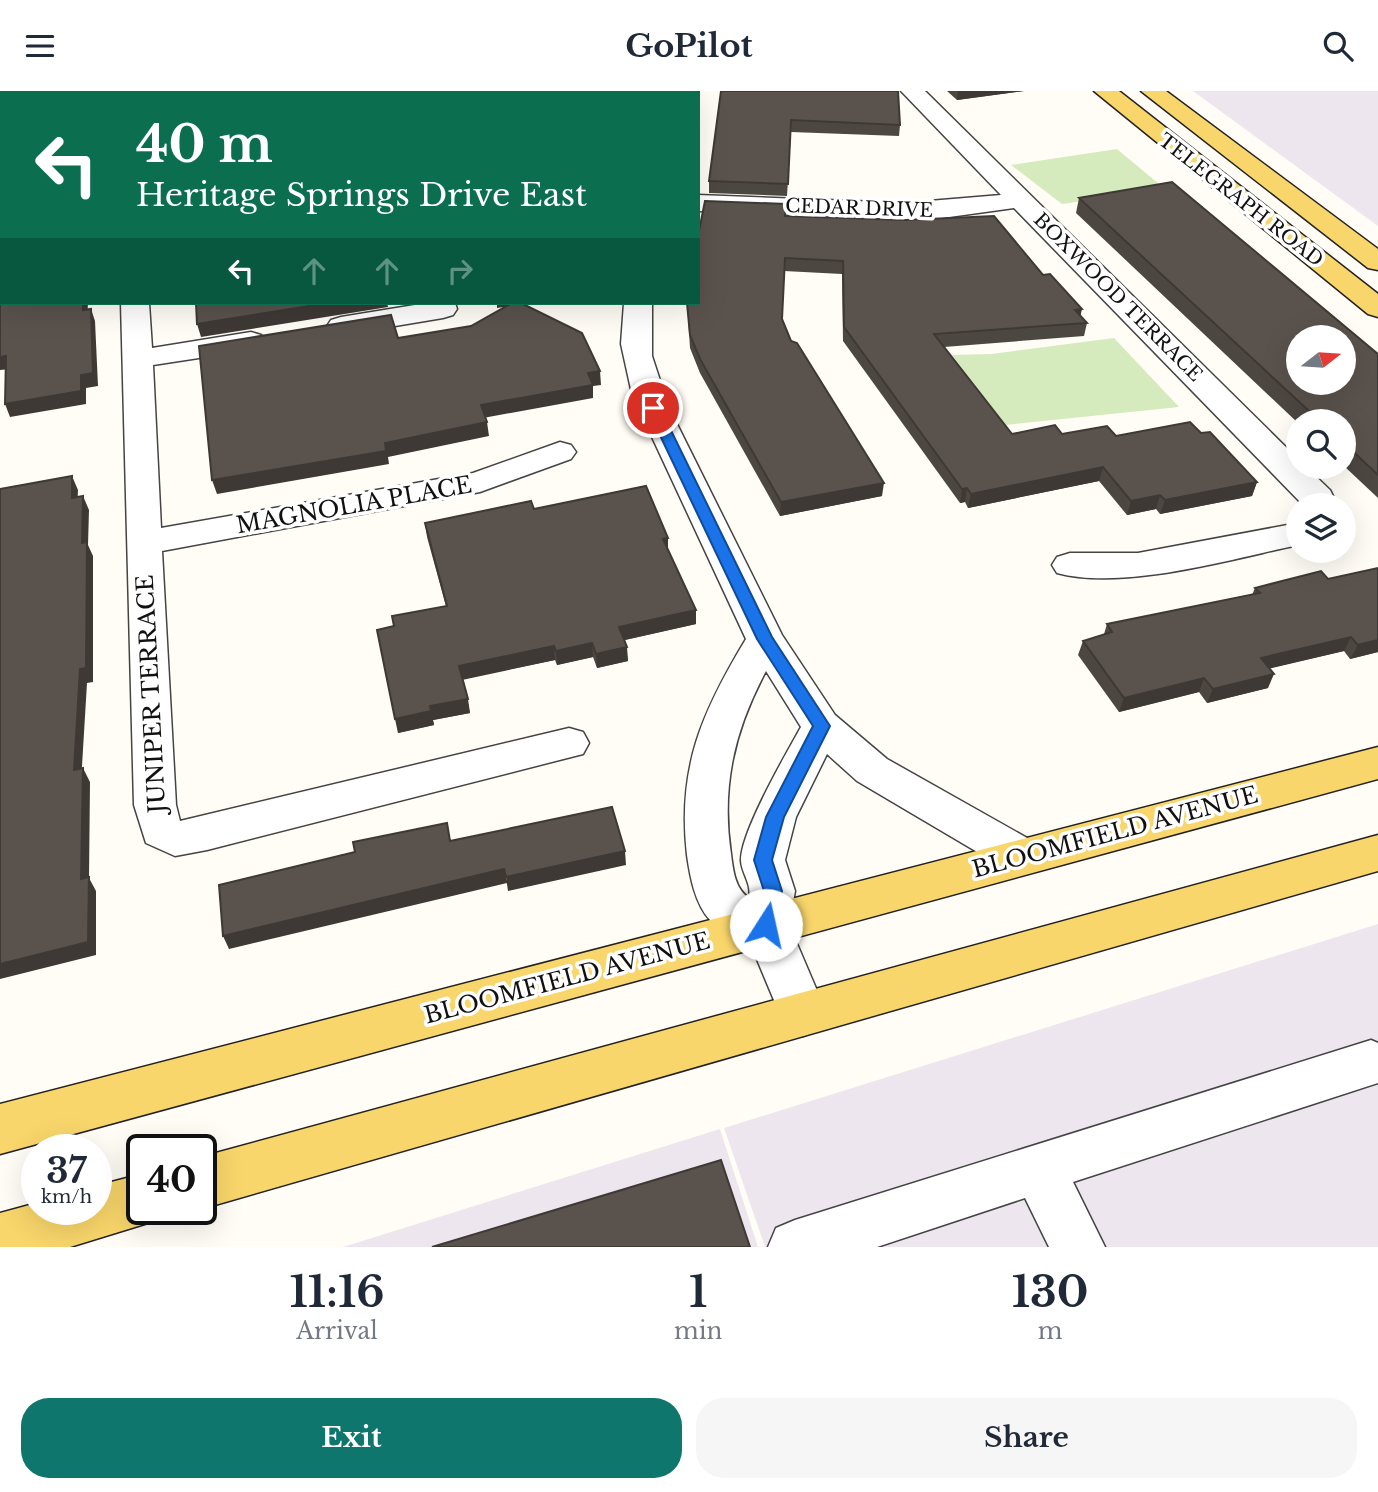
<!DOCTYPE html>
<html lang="en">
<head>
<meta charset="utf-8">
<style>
	:root { --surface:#fff; --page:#f6f6f7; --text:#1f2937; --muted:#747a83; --accent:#0f766e }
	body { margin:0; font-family:"Libre Baskerville",serif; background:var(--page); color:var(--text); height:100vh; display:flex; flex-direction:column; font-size:26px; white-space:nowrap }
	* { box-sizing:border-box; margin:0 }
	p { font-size:23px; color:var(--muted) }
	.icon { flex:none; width:38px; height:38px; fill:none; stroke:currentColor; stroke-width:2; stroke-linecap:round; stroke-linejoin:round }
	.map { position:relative; height:1156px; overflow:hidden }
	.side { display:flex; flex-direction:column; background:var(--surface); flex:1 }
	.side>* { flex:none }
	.hud { position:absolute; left:0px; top:0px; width:700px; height:214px; box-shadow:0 7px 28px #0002; background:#0b6e4f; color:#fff; overflow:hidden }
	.needle { width:46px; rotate:73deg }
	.controls { position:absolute; left:1286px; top:234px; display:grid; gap:14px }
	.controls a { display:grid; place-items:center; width:70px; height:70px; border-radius:50%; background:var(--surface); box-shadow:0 7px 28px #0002; font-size:35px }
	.speed { position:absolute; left:21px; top:1043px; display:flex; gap:14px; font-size:35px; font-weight:700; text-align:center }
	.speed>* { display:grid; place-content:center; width:91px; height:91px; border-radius:50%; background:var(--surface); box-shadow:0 7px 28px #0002; line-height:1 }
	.speed small { font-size:18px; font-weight:400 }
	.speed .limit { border:4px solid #111; border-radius:10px; background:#fff; color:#111 }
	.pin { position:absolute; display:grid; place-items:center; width:60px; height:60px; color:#fff; margin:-30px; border:4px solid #fff; border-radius:50%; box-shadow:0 2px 7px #0007 }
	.me { position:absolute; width:77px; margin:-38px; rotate:10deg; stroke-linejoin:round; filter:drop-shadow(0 0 5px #0008) }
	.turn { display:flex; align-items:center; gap:24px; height:147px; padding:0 21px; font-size:32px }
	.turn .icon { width:91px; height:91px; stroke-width:2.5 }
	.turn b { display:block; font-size:49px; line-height:60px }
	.lanes { display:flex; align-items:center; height:66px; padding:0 21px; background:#0003; justify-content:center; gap:35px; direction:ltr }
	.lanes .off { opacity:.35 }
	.eta { display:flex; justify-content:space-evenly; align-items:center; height:119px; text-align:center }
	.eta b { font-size:42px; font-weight:800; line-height:49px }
	.primary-button { display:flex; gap:14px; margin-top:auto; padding:14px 21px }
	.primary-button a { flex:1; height:80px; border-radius:28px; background:var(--accent); color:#fff; font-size:28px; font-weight:800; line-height:80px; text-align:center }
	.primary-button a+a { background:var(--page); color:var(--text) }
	header { display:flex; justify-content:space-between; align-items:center; height:91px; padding:0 21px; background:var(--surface); font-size:32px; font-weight:800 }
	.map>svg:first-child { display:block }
</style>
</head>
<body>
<header><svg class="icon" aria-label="menu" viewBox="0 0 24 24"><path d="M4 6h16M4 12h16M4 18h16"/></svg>GoPilot<svg class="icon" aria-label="search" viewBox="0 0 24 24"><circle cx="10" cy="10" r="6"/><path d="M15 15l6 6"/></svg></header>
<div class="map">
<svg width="1378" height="1156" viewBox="0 0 1378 1156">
	<rect width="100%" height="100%" fill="#fffdf5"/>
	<!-- industrial -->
	<path fill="#eee6ef" d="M1193,0H1378V135Z
		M1378,833V1156H765L724,1037Z
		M720,1038L758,1156H343Z"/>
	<!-- green -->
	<path fill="#d5ebbd" d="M1117,58L1165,98L1062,113L1011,74Z
		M1114,247L1179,316L1005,334L952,264L992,263Z"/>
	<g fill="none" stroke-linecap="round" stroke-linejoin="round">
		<!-- minor casing -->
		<g stroke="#444" stroke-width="3">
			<path id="minor" d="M204,0H226L227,2H205Z
				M669,0H691V2H669Z
				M901,0H925L1298,368V376H1306L1330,399L1338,415H1304L1014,117L942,127L905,128L698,120V104L905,112L1001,104Z
				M121,212H149L152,257L251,241L261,244L266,250L261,256L251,259L153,274L161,437L473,382L560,351L571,354L576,361L571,368L480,401L162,460L176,714L180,730L569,637L583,641L589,652L583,663L207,759L175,765L146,752L134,714Z
				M427,212H455L457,218L453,224L443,227L341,244L331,241L327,235L331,229L341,226Z
				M624,212H652V265L669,317L782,544L835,624L887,668L1036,752L1043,765L1036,778L1021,783L1006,778L857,690L827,663L796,726L785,769L795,800L789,834L827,923L820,938L803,945L786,938L748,847C736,842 720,839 710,829C695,813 690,785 687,764C677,677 702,621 746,548L632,303L621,253ZM766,580L801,636C786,663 740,742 741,770C742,783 752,793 749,807C735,798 733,779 731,763C721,696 734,640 766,580Z
				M1298,432V454C1232,468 1123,500 1057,482L1052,474L1057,466L1070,462H1138Z
				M1371,949L1378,952V992L1073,1091L1105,1156H1049L1025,1107L877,1156H768L776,1137L795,1129Z"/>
		</g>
		<!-- major casing -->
		<g stroke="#222" stroke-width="3">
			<path id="major" d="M1094,0H1119L1378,203V226L1368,223Z
				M1141,0H1166L1378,158V179L1368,177Z
				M1378,656V688L0,1063V1013Z
				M1378,744V780L201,1118V1066Z
				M142,1083V1118H165L161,1128L70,1156H0V1122L37,1112V1118H96V1095Z"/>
		</g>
		<!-- minor -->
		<use href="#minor" fill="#fff" fill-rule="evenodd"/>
		<!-- major -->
		<use href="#major" fill="#f9d66b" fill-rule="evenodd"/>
	</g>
	<!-- wall -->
	<path fill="#4d4742" d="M721,0L900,34L899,45L791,41L787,105L709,102V90Z
		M947,0H1024L957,9Z
		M1079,107L1378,263V407L1344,375V331H1298V332L1076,122Z
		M785,125L1043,184L1087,232L1084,245L944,256L1012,343H1062L1116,345L1201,342L1257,391L1252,405L1160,423L1156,418L1127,424L1099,390L968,417L965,411L960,412L843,250L842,183L784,180L782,228L791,250L882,405L780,425L700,282L690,257L687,212Z
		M534,418L668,459L696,519V533L625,549L628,570L597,577L593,566L557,574L555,569L463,588L470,622L433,629L434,634L398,642L394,535L446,515L427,446L425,432Z
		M1378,477V561L1350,568L1344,560L1270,577L1268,597L1207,612L1199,601L1119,621L1078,564L1083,550L1104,543L1107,533L1252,504L1255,497L1328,488Z"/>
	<!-- shaded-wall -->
	<path fill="#3f3936" d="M958,0H1024L957,9Z
		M83,212H88L87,231L83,219Z
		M328,212H387L388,216L201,246L197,233Z
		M497,212H531L497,217Z
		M91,218L95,230L98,295L86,297V313L10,326L5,313L81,284Z
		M1082,218L1079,231L1075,219Z
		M6,265L11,278L0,279V266Z
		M600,280L601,294L593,295V307L483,327L481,314L588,282Z
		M487,331L489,345L388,366L389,373L217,403L212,389L385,352Z
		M1103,376L1099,390L968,417L971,403Z
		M72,385L78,399L77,421L72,407Z
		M1257,391L1252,405L1160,423L1165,409Z
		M884,392L882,405L780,425L781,411Z
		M967,397L965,411L960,412L962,398Z
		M1160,404L1156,418L1127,424L1131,410Z
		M83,405L89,419L88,454L93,465V591L87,592L81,692L74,679Z
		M668,447V461L663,448Z
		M696,519V533L620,550L619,536Z
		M1351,546L1344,560L1255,581L1261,567Z
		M1378,549V561L1350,568L1358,554Z
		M592,552L593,566L557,574L556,560Z
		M554,555L555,569L462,589L459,575Z
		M627,556L628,570L597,577L596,563Z
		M1274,583L1268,597L1207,612L1213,598Z
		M1204,587L1199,601L1119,621L1124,607Z
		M468,608L470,622L433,629L434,634L398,642L395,628L430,615Z
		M83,677L90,691L89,787L96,800V864L0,888V873L81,788Z
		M625,760L626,774L508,800L506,786Z
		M504,778L507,792L229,858L223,845Z"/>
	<!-- building -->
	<path fill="#5a524d" stroke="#3f3936" stroke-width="2" fill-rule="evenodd" d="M17,0H171L172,2H17Z
		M267,0H350L351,2H269Z
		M406,0H542L543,2H407Z
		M565,0H639L638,2H565Z
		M721,0H898L900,34L791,29L788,93L709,90Z
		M1172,91L1378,263V384L1344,352V331H1321L1079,107ZM1298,247H1344V292H1298Z
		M705,110L786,113L785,125L906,129L994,125L1043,184L1050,183L1082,218L1075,219L1087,232L934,243L1012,343L1055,334L1062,343L1107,335L1116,345L1190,331L1201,342L1210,341L1257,391L1165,409L1160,404L1131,410L1103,376L971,403L967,397L962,398L844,236L843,170L785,167L782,228L791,250L797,252L884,392L781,411L700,268L690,244L687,212H698V145Z
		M0,164H2V212H83V219L91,218L93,282L81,284V300L5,313L6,265L0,266Z
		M196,212H328L197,233Z
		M512,212H521L582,242L600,280L588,282L593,294L481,314L487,331L385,352L386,360L212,389L199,255L391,224L398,247L471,235Z
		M72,385V407L83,405L82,452L87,451L86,577L80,578L74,679L83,677L81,788L89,786L88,851L0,873V398Z
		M646,395L668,447L663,448L696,519L619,536L627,556L596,563L592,552L556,560L554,555L459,575L468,608L430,615L431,620L395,628L377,539L394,535L392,525L447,515L425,432L531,410L534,418Z
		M1378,477V549L1358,554L1351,546L1261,567L1274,583L1213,598L1204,587L1124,607L1083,550L1112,541L1107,533L1260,502L1255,497L1321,480L1328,488Z
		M612,716L625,760L506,786L504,778L223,845L219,794L355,761L353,751L447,732L450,750Z
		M721,1069L750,1156H432Z"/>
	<!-- route -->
	<path fill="#1a73e8" stroke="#114b97" stroke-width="2" d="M653,313L660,317L772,546L830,635L784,726L772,769L782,800L773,840H760L757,834L764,800L754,769L766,726L813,635L757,548L647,317Z"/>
	<g text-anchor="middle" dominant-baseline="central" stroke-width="7" stroke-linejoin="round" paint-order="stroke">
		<!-- far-street labels -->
		<g font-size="19" fill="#111" stroke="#fff">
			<text transform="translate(1241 109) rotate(38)">TELEGRAPH ROAD</text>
			<text transform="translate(859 117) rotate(2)">CEDAR DRIVE</text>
			<text transform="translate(1118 206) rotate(45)">BOXWOOD TERRACE</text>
		</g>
		<!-- street labels -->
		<g font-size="23" fill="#111" stroke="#fff">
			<text transform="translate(354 414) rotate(-10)">MAGNOLIA PLACE</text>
			<text transform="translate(151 603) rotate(-93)">JUNIPER TERRACE</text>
			<text transform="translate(1115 741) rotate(-15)">BLOOMFIELD AVENUE</text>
			<text transform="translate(567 887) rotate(-15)">BLOOMFIELD AVENUE</text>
		</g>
	</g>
</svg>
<div class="controls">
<a><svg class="needle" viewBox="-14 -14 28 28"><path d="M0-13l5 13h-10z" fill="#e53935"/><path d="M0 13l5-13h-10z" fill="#747a83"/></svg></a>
<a><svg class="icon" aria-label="search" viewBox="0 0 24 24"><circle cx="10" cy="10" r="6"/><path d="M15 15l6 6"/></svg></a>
<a><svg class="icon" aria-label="layers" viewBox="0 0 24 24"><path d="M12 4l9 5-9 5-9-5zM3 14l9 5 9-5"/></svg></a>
</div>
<div class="speed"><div>37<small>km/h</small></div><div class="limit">40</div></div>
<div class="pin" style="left:653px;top:317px;background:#d93025"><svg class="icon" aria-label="arrive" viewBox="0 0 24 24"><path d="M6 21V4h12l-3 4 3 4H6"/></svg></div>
<svg class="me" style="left:766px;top:834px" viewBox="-20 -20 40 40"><circle r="19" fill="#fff"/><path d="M0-13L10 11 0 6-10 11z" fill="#1a73e8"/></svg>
<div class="hud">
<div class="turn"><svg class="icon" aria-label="left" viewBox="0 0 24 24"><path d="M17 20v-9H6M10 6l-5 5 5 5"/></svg><div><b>40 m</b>Heritage Springs Drive East</div></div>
<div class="lanes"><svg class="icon" aria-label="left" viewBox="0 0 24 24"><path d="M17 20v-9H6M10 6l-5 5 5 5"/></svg><svg class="icon off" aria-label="ahead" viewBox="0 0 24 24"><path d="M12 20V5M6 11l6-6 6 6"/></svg><svg class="icon off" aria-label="ahead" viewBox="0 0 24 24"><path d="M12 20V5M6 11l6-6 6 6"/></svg><svg class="icon off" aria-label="right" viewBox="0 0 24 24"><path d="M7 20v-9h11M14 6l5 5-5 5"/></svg></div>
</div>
</div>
<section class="side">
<div class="eta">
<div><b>11:16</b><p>Arrival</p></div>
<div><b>1</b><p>min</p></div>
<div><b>130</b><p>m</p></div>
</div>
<div class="primary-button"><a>Exit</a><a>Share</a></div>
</section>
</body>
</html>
